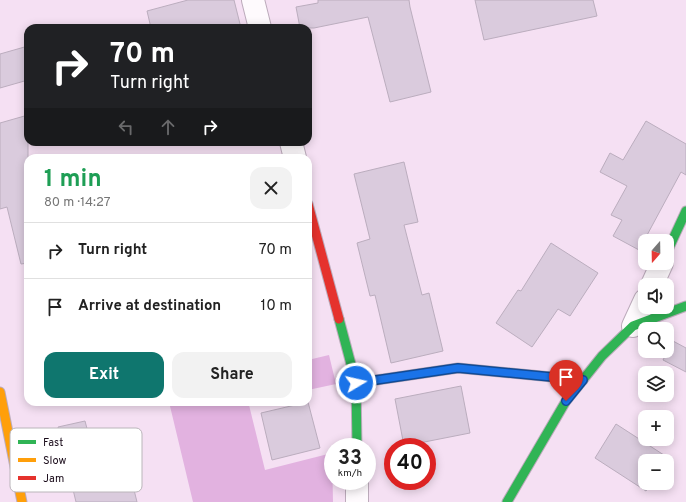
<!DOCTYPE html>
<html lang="en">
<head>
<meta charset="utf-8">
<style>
	:root { --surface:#fff; --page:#f2f2f2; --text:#222; --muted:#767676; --line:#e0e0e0; --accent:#0f766e }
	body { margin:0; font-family:Overpass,sans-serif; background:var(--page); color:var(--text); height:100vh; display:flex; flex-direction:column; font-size:15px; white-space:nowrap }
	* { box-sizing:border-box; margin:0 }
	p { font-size:13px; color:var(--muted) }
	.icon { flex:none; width:22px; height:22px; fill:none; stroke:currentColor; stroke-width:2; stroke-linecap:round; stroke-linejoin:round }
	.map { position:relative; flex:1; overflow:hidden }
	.details { position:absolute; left:24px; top:154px; width:288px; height:252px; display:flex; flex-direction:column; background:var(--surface); border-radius:12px; box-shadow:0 2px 10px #0003 }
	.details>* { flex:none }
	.top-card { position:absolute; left:24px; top:24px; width:288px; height:122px; border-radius:12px; box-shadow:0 2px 10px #0003; background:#202124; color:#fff; overflow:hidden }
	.needle { width:26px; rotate:200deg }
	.tools { position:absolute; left:638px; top:234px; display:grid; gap:8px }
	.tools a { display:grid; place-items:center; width:36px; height:36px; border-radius:8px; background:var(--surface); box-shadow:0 2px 10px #0003; font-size:20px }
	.speed { position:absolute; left:324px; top:438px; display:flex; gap:8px; font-size:20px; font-weight:700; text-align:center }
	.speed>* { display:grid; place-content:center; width:52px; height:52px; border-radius:50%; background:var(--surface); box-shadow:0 2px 10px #0003; line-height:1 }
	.speed small { font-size:10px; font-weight:400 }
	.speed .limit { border:6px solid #d22; background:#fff; color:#111 }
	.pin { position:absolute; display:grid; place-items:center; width:34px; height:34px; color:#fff; margin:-41px -17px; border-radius:50% 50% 50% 0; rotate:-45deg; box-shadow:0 0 4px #0007 }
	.pin .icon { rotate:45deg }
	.me { position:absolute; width:44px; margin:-22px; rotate:81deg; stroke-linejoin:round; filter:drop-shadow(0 0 3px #0008) }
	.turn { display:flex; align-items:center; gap:14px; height:84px; padding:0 20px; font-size:18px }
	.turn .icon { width:52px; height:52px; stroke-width:2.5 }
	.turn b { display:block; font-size:28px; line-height:34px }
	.lanes { display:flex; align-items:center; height:38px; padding:0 20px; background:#0003; justify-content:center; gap:20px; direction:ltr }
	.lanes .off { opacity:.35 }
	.round { display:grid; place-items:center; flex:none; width:42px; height:42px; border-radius:12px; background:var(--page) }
	.overview { display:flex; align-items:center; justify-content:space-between; height:68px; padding:0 20px }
	h1 { font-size:24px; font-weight:700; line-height:30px; color:#1e9e55 }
	.primary-button { display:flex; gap:8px; margin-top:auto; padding:8px 20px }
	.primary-button a { flex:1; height:46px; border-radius:12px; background:var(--accent); color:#fff; font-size:16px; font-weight:700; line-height:46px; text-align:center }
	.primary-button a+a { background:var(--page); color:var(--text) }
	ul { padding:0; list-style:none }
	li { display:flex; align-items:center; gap:12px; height:56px; padding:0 20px; border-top:1px solid var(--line) }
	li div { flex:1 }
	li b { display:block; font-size:15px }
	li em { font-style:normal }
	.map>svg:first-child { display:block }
</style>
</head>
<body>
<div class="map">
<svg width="686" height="502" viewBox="0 0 686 502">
	<rect width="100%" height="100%" fill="#f5e0f3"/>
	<!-- forest -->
	<path fill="#e2b2e0" d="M329,355L336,384L308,390V360Z
		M169,402H260L249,405L265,470L332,453L333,502H193Z"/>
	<!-- building -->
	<path fill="#dacbdd" stroke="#bbadbe" d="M188,0H234L241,28H151L147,11Z
		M318,0H409L410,7L431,92L390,102L368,17L314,28H300L296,7L318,3Z
		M475,0H593L597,16L484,40Z
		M28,46V80L0,88V54Z
		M28,115V263L21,264L7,207L0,209V123Z
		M646,121L686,144V175L681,172L639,250L613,236L622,220L611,215L627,186L600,172L610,153L623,160Z
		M404,162L418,222L404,225L422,295L429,293L443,351L391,363L375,295L370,296L357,243L370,239L354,174Z
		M551,243L598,273L570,316L558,309L532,347L496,323L518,290L521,291Z
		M673,341L686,348V372L663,360Z
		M461,386L470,433L404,446L395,399Z
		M308,402L320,448L272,460L261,413Z
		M85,421L90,440L120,433L137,502H76L58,427Z
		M616,424L667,457L665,461H645V483H651L646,491L595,458Z"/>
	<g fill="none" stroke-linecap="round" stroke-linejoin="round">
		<!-- street casing -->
		<g stroke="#bcabbb" stroke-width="24">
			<path id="street" d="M253,0L260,28
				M291,142L295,158
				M652,285L662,263
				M633,326L645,300
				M357,481V502"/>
		</g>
		<!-- fast casing -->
		<g stroke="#bcabbb" stroke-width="11">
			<path id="fast" d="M667,252L686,211
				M339,319L356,383L357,447
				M507,502L566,401L602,356L633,326L686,306"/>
		</g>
		<!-- slow casing -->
		<g stroke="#bcabbb" stroke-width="11">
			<path id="slow" d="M356,383L458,368L583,380
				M0,392L22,502"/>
		</g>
		<!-- jam casing -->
		<g stroke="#bcabbb" stroke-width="11">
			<path id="jam" d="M308,204L339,319"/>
		</g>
		<!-- street -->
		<use href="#street" stroke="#fefafd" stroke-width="22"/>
		<!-- fast -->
		<use href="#fast" stroke="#30b455" stroke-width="9"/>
		<!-- slow -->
		<use href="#slow" stroke="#ff9f0a" stroke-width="9"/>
		<!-- jam -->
		<use href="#jam" stroke="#e5322d" stroke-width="9"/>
	</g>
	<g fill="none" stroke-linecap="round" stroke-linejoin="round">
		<!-- route casing -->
		<g stroke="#114b97" stroke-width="10">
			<path id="route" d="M356,383L458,368L583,380L566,401"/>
		</g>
		<!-- route -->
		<use href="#route" stroke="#1a73e8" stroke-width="7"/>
	</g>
	<!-- legend -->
	<rect x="10" y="428" width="132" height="64" rx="6" fill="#fff" stroke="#bab5ba" stroke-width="1"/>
	<rect x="18" y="440" width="18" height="4" fill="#30b455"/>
	<rect x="18" y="458" width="18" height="4" fill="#ff9f0a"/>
	<rect x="18" y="476" width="18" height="4" fill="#e5322d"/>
	<g font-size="11" fill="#180918">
		<text x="43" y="446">Fast</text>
		<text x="43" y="464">Slow</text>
		<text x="43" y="482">Jam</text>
	</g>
</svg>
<div class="tools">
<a><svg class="needle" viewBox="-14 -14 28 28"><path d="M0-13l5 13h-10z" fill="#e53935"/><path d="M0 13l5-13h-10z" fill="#767676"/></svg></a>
<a><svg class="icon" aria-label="sound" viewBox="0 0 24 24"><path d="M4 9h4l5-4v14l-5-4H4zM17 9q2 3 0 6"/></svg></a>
<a><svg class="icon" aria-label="search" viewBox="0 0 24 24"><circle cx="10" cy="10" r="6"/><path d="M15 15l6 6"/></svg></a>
<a><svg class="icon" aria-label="layers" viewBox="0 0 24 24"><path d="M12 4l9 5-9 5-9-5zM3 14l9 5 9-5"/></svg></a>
<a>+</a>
<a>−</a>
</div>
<div class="speed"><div>33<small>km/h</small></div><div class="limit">40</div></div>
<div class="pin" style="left:566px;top:401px;background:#d93025"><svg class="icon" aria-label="arrive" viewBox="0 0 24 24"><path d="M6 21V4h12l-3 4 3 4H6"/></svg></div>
<svg class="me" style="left:356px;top:383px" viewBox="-20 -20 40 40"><circle r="17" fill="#1a73e8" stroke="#fff" stroke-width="3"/><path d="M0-11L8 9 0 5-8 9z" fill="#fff"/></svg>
<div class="top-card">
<div class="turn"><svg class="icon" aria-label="right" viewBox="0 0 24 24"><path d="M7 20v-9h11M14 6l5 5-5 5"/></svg><div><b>70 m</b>Turn right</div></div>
<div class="lanes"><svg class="icon off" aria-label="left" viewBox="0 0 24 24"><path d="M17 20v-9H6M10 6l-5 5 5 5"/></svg><svg class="icon off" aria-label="ahead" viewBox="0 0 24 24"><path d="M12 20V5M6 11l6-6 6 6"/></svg><svg class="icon" aria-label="right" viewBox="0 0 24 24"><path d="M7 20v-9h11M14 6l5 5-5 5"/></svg></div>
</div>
<section class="details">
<div class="overview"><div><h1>1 min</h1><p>80 m · 14:27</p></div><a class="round"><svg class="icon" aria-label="close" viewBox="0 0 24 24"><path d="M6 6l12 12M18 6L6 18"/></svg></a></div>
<ul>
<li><svg class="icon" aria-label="right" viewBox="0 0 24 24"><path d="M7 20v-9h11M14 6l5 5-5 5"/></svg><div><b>Turn right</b></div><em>70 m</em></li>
<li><svg class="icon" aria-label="arrive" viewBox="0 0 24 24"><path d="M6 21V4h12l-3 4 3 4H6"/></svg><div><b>Arrive at destination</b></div><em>10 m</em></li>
</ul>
<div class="primary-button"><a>Exit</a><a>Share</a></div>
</section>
</div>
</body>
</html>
